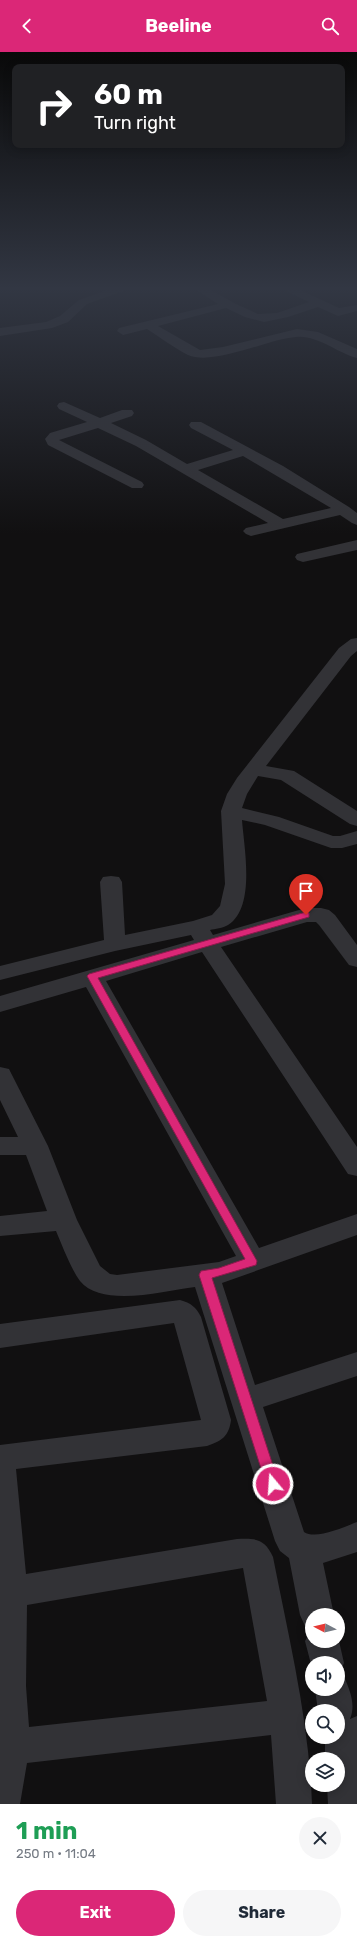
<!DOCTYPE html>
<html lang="en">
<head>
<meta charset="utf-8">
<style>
	:root { --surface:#fff; --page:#f6f6f7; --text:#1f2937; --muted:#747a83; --accent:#db2777 }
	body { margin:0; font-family:Rubik,sans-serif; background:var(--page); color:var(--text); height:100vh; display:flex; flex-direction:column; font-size:15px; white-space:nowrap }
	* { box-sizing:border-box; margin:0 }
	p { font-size:13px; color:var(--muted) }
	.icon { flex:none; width:22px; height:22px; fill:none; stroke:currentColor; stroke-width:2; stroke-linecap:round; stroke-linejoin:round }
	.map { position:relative; height:1752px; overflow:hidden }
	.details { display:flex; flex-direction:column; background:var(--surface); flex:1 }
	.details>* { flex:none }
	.banner { position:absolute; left:12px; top:12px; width:333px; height:84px; border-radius:8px; box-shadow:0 2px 10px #0003; background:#202124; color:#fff; overflow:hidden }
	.needle { width:26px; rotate:277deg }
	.controls { position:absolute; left:305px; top:1556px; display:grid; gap:8px }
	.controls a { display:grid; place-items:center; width:40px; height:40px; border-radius:50%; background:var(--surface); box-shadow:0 2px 10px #0003; font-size:20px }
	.pin { position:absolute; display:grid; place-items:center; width:34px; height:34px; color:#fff; margin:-41px -17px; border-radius:50% 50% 50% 0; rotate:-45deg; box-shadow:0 0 4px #0007 }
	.pin .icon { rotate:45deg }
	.me { position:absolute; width:44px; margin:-22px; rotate:342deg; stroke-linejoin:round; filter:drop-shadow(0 0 3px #0008) }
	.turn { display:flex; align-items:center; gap:14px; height:84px; padding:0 16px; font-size:18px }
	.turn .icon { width:52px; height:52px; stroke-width:2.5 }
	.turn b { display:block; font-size:28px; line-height:34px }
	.round { display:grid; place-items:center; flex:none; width:42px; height:42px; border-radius:21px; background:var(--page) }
	.overview { display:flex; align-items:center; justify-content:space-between; height:68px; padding:0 16px }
	h1 { font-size:24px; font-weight:700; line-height:30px; color:#1e9e55 }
	.cta { display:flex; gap:8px; margin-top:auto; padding:8px 16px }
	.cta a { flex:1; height:46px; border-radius:24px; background:var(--accent); color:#fff; font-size:16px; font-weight:700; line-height:46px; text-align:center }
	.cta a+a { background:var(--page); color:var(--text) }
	header { display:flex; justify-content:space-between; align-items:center; height:52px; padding:0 16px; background:var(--accent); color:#fff; font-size:18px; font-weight:700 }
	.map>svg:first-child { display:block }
</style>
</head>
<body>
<header><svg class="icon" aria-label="back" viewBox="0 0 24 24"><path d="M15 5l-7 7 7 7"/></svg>Beeline<svg class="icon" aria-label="search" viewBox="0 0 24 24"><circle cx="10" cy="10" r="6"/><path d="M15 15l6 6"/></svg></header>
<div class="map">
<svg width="357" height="1752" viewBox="0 0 357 1752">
	<rect width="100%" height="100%" fill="#111011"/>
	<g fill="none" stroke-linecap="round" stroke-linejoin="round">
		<!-- street -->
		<path fill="#323236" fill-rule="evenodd" d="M110,237H125L123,239L87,252L68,270L52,276L0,284V276L46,270L60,264L79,248Z
			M197,237H209L236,252L258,262L277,261L309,250L286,239L285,237H298L339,256L357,253V259L338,264L318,255L288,265L264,270L245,265L226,256L158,274L200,298L223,295L297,277L318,280L357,297V306C337,301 318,283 296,285C268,287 214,314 188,303C174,296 160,285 147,277L123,283L117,279L119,276L218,252L198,239Z
			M64,350L100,366L122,358H132L134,361L132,364L111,371L146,388L187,412L233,398L191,376L189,373L191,370H201L283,414L349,455L357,461V473L352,471L340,463L251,484L246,482L243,479L246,476L268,471L136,394L98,376L59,388L142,430L144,433L142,436H132L48,393L45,387L50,381L87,370L59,357L57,354L59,351ZM243,404L331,456L283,467L198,418Z
			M357,488V498L303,510L297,508L295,505L297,502Z
			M357,586V599L351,604L266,714L294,719L357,759V774L350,772L281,728L258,724L247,742L242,756L279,765L333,784H340L357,779V792L342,796H331L265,773L242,768C244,796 256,855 228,873C223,876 215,877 210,878L213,883L306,856H321L329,858L335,863L357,893V915L349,913L319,873L316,870H307L221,895L357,1095V1124L348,1122L202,900L106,929L259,1196L357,1162V1183L222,1231L255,1333L357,1300V1324L263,1355L304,1480C316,1488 344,1475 357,1470V1500L323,1511L334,1563H312V1577L305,1574L300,1563L289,1506L280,1499L275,1489L195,1235C164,1239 102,1256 80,1229C71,1217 62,1193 56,1179L0,1184V1164L47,1159L26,1103H0V1085H18L0,1048V1015L9,1017L12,1023L48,1094L77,1168L100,1214L110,1222L117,1223L219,1210L236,1204L86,935L0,960V944L194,888L191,883L115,899L0,928V914L104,888L100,830L103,825L111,824L119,825L122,830L125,883L193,869L212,863L220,854L225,832L221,759L227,742L237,726L339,596L351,587Z
			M180,1248C191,1251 196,1255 201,1265L231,1368C229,1384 222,1389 207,1394L16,1417L26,1522L237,1487C256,1486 265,1487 273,1505C289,1587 309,1668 312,1752H276L271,1683L27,1711L20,1752H0V1393L201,1368L174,1271L0,1296V1272ZM243,1516L267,1649L29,1675L26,1634L27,1553Z
			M312,1577V1589H338V1587L339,1589L344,1611L339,1623L344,1625C350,1638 356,1653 350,1667L357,1664V1752H328L327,1733H338V1707H325V1685H338V1659H318L315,1637H338V1611H312V1616L305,1589Z"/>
	</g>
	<!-- sky -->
	<linearGradient id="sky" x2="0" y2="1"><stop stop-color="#090909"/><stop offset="0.49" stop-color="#323743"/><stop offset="1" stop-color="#323743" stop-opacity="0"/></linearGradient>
	<rect width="357" height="482" fill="url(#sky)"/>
	<!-- route -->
	<path fill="#db2777" stroke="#8e194d" d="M306,860L309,861V865L98,926L257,1209L256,1213L212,1226L279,1432L277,1436L273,1438L268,1436L266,1432L199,1223L201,1219L219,1216L245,1207L87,924L89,922Z"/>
</svg>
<div class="controls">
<a><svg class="needle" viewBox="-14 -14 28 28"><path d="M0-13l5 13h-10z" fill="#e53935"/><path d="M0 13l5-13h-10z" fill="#747a83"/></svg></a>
<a><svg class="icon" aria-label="sound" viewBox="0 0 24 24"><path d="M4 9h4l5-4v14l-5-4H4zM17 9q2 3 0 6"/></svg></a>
<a><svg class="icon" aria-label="search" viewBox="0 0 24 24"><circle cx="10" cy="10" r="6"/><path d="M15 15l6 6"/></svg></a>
<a><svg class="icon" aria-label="layers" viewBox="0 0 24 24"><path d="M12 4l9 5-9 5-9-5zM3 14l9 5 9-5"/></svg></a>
</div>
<div class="pin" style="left:306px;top:863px;background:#d93025"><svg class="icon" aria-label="arrive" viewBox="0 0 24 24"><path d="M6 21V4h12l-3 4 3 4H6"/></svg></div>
<svg class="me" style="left:273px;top:1432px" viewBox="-20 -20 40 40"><circle r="17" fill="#db2777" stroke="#fff" stroke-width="3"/><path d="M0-11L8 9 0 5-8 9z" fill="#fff"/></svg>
<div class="banner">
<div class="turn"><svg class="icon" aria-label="right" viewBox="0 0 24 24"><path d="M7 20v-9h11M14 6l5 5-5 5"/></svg><div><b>60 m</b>Turn right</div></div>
</div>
</div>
<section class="details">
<div class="overview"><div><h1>1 min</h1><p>250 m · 11:04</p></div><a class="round"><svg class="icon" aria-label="close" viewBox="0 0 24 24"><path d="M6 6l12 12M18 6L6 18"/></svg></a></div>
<div class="cta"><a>Exit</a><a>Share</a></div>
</section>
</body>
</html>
